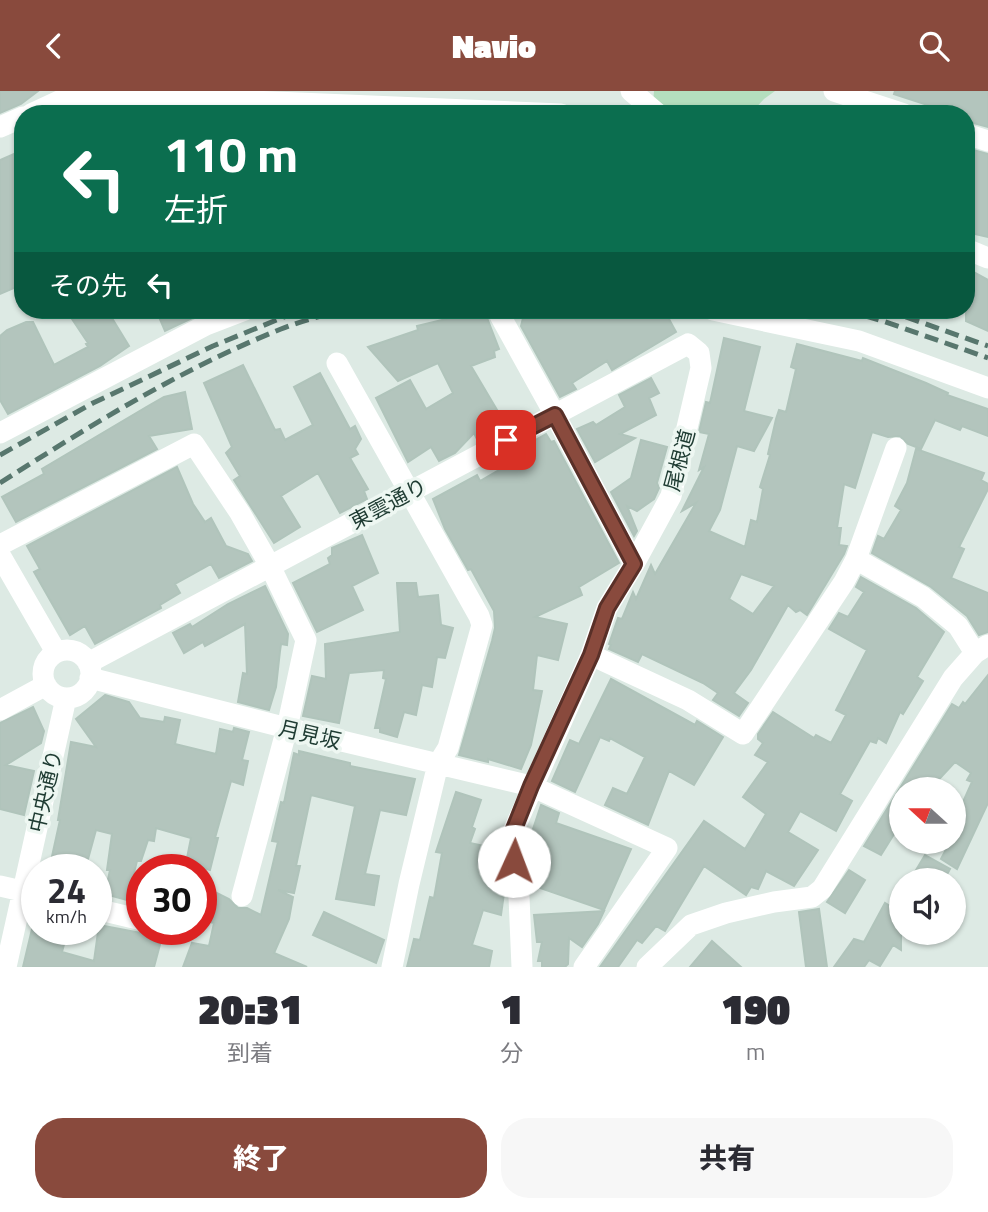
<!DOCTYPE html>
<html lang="ja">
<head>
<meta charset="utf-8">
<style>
	:root { --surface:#fff; --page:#f7f7f7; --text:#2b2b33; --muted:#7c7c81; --accent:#894a3d }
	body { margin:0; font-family:"Titillium Web","Noto Sans JP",sans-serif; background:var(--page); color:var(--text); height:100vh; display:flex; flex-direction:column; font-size:26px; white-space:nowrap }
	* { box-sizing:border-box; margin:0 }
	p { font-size:23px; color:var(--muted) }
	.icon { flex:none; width:38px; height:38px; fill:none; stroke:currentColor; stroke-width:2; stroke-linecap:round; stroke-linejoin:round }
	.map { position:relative; height:876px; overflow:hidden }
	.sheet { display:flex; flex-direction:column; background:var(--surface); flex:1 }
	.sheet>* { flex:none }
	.guide { position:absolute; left:14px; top:14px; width:961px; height:214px; border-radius:28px; box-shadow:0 2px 5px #0004; background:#0b6e4f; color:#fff; overflow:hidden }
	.needle { width:46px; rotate:291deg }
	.fabs { position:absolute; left:889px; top:686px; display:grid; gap:14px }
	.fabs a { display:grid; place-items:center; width:77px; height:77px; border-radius:50%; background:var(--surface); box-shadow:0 2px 5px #0004; font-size:35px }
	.speed { position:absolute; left:21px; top:763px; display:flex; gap:14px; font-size:35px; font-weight:700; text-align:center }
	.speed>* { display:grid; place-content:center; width:91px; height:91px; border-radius:50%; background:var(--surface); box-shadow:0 2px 5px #0004; line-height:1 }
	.speed small { font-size:18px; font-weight:400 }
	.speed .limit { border:10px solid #d22; background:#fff; color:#111 }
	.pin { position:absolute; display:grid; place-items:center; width:60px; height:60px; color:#fff; margin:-30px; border-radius:14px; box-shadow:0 4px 10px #0006 }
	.me { position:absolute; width:77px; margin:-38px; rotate:2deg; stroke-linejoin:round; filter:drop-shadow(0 0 5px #0008) }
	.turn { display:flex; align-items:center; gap:24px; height:147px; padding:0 35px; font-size:32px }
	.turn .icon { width:91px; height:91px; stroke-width:2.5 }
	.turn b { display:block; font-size:49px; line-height:60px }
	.then { display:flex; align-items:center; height:66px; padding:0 35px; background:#0003; gap:14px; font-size:26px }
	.eta { display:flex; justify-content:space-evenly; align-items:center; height:119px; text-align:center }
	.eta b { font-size:42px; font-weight:800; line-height:49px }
	.primary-button { display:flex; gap:14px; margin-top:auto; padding:14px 35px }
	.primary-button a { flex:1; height:80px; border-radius:28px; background:var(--accent); color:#fff; font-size:28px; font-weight:800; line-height:80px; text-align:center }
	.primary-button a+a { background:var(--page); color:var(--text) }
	header { display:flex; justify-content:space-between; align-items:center; height:91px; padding:0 35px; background:var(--accent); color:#fff; font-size:32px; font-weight:800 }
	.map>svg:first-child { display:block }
</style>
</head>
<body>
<header><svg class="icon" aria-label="back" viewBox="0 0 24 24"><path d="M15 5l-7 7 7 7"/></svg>Navio<svg class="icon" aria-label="search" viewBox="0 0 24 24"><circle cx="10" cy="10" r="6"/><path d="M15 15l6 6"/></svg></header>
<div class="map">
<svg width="988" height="876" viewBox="0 0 988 876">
	<rect width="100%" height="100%" fill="#ddeae4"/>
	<!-- green -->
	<path fill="#b4debe" d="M654,0H775L764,8L750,23H672L653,12Z"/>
	<!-- building -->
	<path fill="#b3c5bd" stroke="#b0c4bb" stroke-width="2" fill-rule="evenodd" d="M0,0H38L21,13L0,22Z
		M895,0H988V36L966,30V23H938L940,18L894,3Z
		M966,57L988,63V146L966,141Z
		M23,59V193L0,203V69Z
		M966,177L988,189V240L966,230Z
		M66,219H107L129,255L100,275L8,323L0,309V245L7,239L26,231H33L54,274L88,256L86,253L88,252Z
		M156,219H209L165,240Z
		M484,219L499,258L494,260L495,266L471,275L503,329L498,333L500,337L478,350L474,342L455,362L439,370L431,356L408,371L376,307L410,289L426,318L453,302L438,272L398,290L368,256L418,239L417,235Z
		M525,219H664L676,241L612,279L607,270L572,292L576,298L560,306L521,235Z
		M724,247L760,256L744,320L772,327L754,360L737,355L720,419L709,440L745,456L751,429L757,431L763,398L760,396L770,364L768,363L776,328L779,319L786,321L796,278L791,276L797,253L862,270L863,267L926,292L948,302L947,304L988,318V345L962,335L960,339L935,329L921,358L908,353L900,345L888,346L872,341L855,397L844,393L837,437H841L839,454L847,455L844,463L807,524L800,519L796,521L788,514L751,579L734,602L748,612L739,625L713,609L718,602L703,592L642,563L638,571L609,558L611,554L609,553L618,527L622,528L633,501L636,508L651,474L655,483L696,412L682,420L704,376L699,379L709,343L699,341L706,311L710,312ZM741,483L774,495L753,523L729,508Z
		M243,274L275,339L280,338L285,349L313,334L294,296L320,282L350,338L355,335L361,348L355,358L358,363L350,367L368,398L364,400L367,408L340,422L318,382L281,405L300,436L274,452L234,389L240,385L226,362L232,356L204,292Z
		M651,287L659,302L649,307L656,324L620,343L635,347L595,371L577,338L593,331L596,334L625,316L619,304Z
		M185,301L192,338L149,345L157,358L16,431L2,406L44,383L42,378L148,315L164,306Z
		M546,343L551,351L554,350L619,472L579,496L582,504L535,526L567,533L558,569L537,564L533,599L542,600L531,654L521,678L488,668V671L459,664L492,550L495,537L494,520L471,478L468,479L445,438L433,408L477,384L480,390L520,367L518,363L526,357L525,355Z
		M641,349L667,356L657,392L659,397L654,408L637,420L627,415L637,440L634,445L611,401L631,387Z
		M916,358L984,382L981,389L988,393V398L959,456L964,458L951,487L988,502V541L979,544L967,525L931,496L872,462L878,445L884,448L901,419L895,415L907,392Z
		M177,376L193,413L205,431L211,427L226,455L248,463L252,470L219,487L211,473L175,493L180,502L160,514L161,517L95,553L85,535L70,544L34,481L40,478L27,455Z
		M362,444L378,482L352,495L363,519L317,541L293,492L330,473L328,467L332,464V457Z
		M861,486L916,517L944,541L917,586L923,590L903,623L900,621L886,652L878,647L876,652L870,650L840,703L852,710L836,740L800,720L788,741L818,759L794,795L766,780L758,798L751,796L746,804L704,775L665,840L656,835L642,852L637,849L618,876H600L704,730L745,758L766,723L743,706L768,671L755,664L763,652L758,648V643L773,621L814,647L816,644L831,652L846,624L836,619L867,559L829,538L839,522L848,526L864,501L856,496Z
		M397,492H416L418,506L438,504L441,534L453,537L445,567L437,566L432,596L422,594L416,624L404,621L397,646L380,641V637H375L386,588L383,587L384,579L349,582L339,632L303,625L312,585L326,588L325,553L400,541Z
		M265,495L288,543L287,554L281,553L280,560L276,596L269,619L238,611L243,582L247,583L245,533L205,555L203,551L184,562L173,542L190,533L192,536L228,513Z
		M988,584V712L957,778L941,768L950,751H954V731L972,691L967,689L971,682L955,671L930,698H901V732L881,764L864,755L952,613L959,617L963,611L965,613Z
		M611,588L695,634L697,630L723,646L694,694L669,680L648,734L605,714L613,697L627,703L645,666L610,647L609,650L600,646L575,701L552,690L570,649L579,653Z
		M105,604L129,611L140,627L164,631L165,626L180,629L175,653L216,663L220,638L233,641L234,637L249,641L242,669L248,670L243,694L231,690L215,747H218L210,779L186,772L191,747L156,737L154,750L148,749L141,770H137L127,809L105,803L110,779H107L112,743L96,739L85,779H49L60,729H58L71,651L96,656L76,628Z
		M33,616L44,640L41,652L6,674L34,680L24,724L0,718V632Z
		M299,660L350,672V675L415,688L406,724L380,719L365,783L379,785L374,814L336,808L355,715L311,704L296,775H300L294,802L278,799L293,806L289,828L274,862L307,876H183L192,852L209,855L214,832L201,829V824L215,801L229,808L238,817H247L261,824L278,751L272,750L281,711L284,712L294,662L299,664Z
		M456,701L481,709L472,736L475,738L470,752L498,758L496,765L501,767L505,795L501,824L483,819L472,854L492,860L489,876H407L414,848L420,849L430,806L434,807L442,762L436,761Z
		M541,714L559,722L556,732L631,758L604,819L540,797L542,793L530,789L527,756Z
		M925,764L950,778L944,789H923L913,784Z
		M849,779L865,789L845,822L827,811Z
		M901,794V859L893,854L880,875L869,869L864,876H834L854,848L864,851L885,812L890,815Z
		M819,818L827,876H806L799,821Z
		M604,820L598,833L582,856L569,847L568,873L565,876H542V870H538L542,851H537L534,824Z
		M324,821L384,849L376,872L313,844Z
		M99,834L162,846L154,876H23L32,838H68L62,861L94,870Z
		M712,850L741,876H690Z"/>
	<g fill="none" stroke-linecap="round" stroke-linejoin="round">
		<!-- minor -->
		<path stroke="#fff" stroke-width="21" d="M631,0L658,23
			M834,0L904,23
			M31,23L59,10L132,5L561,23
			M0,36L23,26
			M966,43L988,50
			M966,158L988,167
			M497,219L555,324L634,473
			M713,219L859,250L988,297
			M337,272L479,525L482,534L448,657L438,673L409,793L392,876
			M0,342L206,234L245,219
			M0,454L194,353L240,422L270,475L306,549L287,637L242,805
			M0,464L56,561
			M856,468L923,506L958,535L975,562
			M43 583a24 24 0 1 1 48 0a24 24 0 1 1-48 0Z
			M591,564L688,609L743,643L844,491L856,468L896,357
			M88,572L688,253L699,262L701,277L671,405L634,473L607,517L591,564L512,743L519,806L522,876
			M90,587L287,637L531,695L667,757L584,876
			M0,619L46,594
			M0,795L35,803
			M96,818L142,829
			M6,876L66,607
			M647,876L691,834L726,822L774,811L812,806L822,798L953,587L975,562L988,554"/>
		<!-- rail -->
		<path stroke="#58776e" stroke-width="5" stroke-dasharray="14 7" stroke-linecap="butt" d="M845,219L883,230L988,267
			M886,219L988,255
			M0,364L93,312L213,255L301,219
			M0,392C91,334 181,278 281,238C301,230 322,225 342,219"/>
	</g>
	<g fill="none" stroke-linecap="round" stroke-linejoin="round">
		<!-- route casing -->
		<g stroke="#593028" stroke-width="18">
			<path id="route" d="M506,349L555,324L634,473L607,517L591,564L531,695L512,743L514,770"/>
		</g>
		<!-- route -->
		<use href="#route" stroke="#894a3d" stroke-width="12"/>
	</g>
	<g text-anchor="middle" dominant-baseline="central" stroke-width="7" stroke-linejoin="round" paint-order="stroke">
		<!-- street labels -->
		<g font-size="21" fill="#1e3b32" stroke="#eef7f2">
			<text transform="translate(679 369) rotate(-75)">尾根道</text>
			<text transform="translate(388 412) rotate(-28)">東雲通り</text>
			<text transform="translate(310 643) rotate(13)">月見坂</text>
			<text transform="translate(45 700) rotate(-77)">中央通り</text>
		</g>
	</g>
</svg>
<div class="fabs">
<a><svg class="needle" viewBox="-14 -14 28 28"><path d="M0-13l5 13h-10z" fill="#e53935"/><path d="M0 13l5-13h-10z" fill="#7c7c81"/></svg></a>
<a><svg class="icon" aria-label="sound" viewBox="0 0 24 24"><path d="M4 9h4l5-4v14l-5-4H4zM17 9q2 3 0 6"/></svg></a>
</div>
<div class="speed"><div>24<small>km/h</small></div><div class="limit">30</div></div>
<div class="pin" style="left:506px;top:349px;background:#d93025"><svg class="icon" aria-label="arrive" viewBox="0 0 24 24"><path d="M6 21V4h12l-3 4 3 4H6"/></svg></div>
<svg class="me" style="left:514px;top:770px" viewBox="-20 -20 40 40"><circle r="19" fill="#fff"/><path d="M0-13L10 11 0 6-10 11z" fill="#894a3d"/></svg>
<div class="guide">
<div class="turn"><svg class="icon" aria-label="left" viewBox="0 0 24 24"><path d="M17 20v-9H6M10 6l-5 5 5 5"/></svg><div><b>110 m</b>左折</div></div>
<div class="then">その先<svg class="icon" aria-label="left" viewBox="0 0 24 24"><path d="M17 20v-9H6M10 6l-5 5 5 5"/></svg></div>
</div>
</div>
<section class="sheet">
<div class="eta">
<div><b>20:31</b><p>到着</p></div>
<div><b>1</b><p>分</p></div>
<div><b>190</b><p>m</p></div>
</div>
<div class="primary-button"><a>終了</a><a>共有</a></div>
</section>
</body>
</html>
